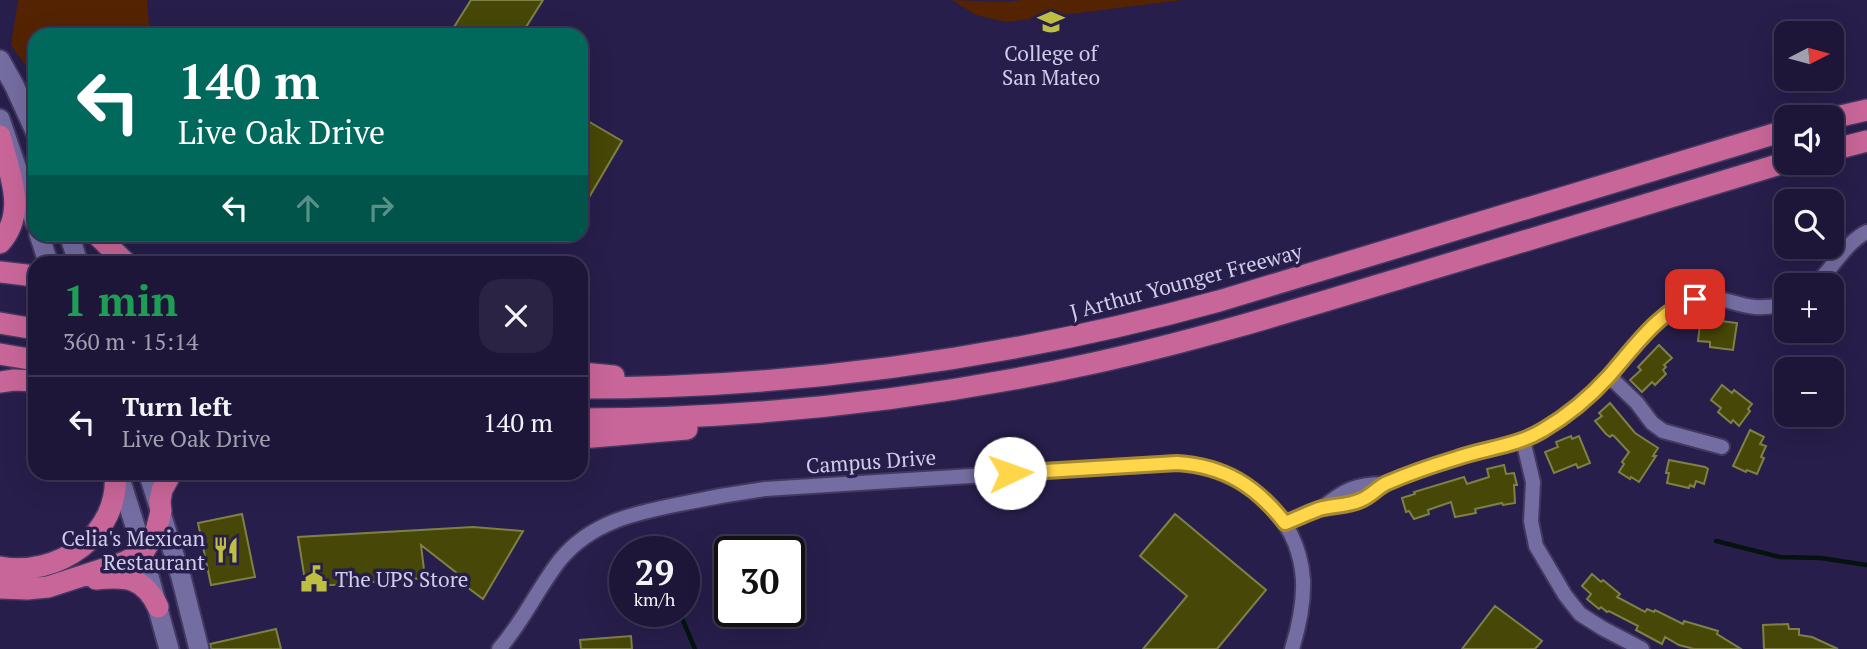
<!DOCTYPE html>
<html lang="en">
<head>
<meta charset="utf-8">
<style>
	:root { --surface:#1d1638; --page:#2a2343; --text:#f1f3f6; --muted:#a09fae; --line:#3b3553 }
	body { margin:0; font-family:"PT Serif",serif; background:var(--page); color:var(--text); height:100vh; display:flex; flex-direction:column; font-size:26px; white-space:nowrap }
	* { box-sizing:border-box; margin:0 }
	p { font-size:23px; color:var(--muted) }
	.icon { flex:none; width:38px; height:38px; fill:none; stroke:currentColor; stroke-width:2; stroke-linecap:round; stroke-linejoin:round }
	.map { position:relative; flex:1; overflow:hidden }
	.details { position:absolute; left:28px; top:256px; width:560px; height:224px; display:flex; flex-direction:column; background:var(--surface); border-radius:21px; box-shadow:0 7px 28px #0002,0 0 0 2px var(--line) }
	.details>* { flex:none }
	.guide { position:absolute; left:28px; top:28px; width:560px; height:214px; border-radius:21px; box-shadow:0 7px 28px #0002,0 0 0 2px var(--line); background:#00695c; color:#fff; overflow:hidden }
	.needle { width:46px; rotate:84deg }
	.controls { position:absolute; left:1774px; top:21px; display:grid; gap:14px }
	.controls a { display:grid; place-items:center; width:70px; height:70px; border-radius:14px; background:var(--surface); box-shadow:0 7px 28px #0002,0 0 0 2px var(--line); font-size:35px }
	.speed { position:absolute; left:609px; top:536px; display:flex; gap:14px; font-size:35px; font-weight:700; text-align:center }
	.speed>* { display:grid; place-content:center; width:91px; height:91px; border-radius:50%; background:var(--surface); box-shadow:0 7px 28px #0002,0 0 0 2px var(--line); line-height:1 }
	.speed small { font-size:18px; font-weight:400 }
	.speed .limit { border:4px solid #111; border-radius:10px; background:#fff; color:#111 }
	.pin { position:absolute; display:grid; place-items:center; width:60px; height:60px; color:#fff; margin:-30px; border-radius:14px; box-shadow:0 4px 10px #0006 }
	.me { position:absolute; width:77px; margin:-38px; rotate:87deg; stroke-linejoin:round; filter:drop-shadow(0 0 5px #0008) }
	.turn { display:flex; align-items:center; gap:24px; height:147px; padding:0 35px; font-size:32px }
	.turn .icon { width:91px; height:91px; stroke-width:2.5 }
	.turn b { display:block; font-size:49px; line-height:60px }
	.lanes { display:flex; align-items:center; height:66px; padding:0 35px; background:#0003; justify-content:center; gap:35px; direction:ltr }
	.lanes .off { opacity:.35 }
	.round { display:grid; place-items:center; flex:none; width:74px; height:74px; border-radius:21px; background:var(--page) }
	.headline { display:flex; align-items:center; justify-content:space-between; height:119px; padding:0 35px }
	h1 { font-size:42px; font-weight:700; line-height:52px; color:#1e9e55 }
	ul { padding:0; list-style:none }
	li { display:flex; align-items:center; gap:21px; height:91px; padding:0 35px; border-top:2px solid var(--line) }
	li div { flex:1 }
	li b { display:block; font-size:26px }
	li em { font-style:normal }
	.map>svg:first-child { display:block }
</style>
</head>
<body>
<div class="map">
<svg width="1867" height="649" viewBox="0 0 1867 649">
	<rect width="100%" height="100%" fill="#271e4b"/>
	<!-- green -->
	<path fill="#542302" d="M18,0H147L150,35H35V79L11,45Z
		M952,0L1006,2L1022,0H1183L1006,22L976,15Z"/>
	<g fill="none" stroke-linecap="round" stroke-linejoin="round">
		<!-- stream -->
		<path stroke="#05130e" stroke-width="4.5" d="M1716,541L1780,557L1821,558L1867,565
			M679,611L695,649"/>
	</g>
	<!-- building -->
	<path fill="#474707" stroke="#7f8046" stroke-width="2" d="M471,0H543L521,35H449Z
		M581,117L622,141L581,211Z
		M1713,320L1737,323L1733,350L1710,347V342L1698,341L1700,324L1712,325Z
		M1659,345L1672,358L1664,365L1666,367L1663,370L1666,374L1655,385L1652,382L1642,392L1630,380L1641,370L1638,367Z
		M1722,385L1732,393L1734,390L1752,404L1748,409L1750,411L1739,426L1733,420L1731,423L1718,412L1721,408L1711,400Z
		M1610,403L1635,433L1658,448L1653,456H1656L1639,482L1631,477L1630,479L1619,472L1624,464L1622,462L1629,452L1614,436L1612,435L1610,437L1606,434L1595,421L1602,416L1599,413Z
		M1750,430L1764,437L1760,444L1766,446L1761,457L1764,458L1757,474L1747,470L1746,472L1733,466Z
		M1571,436L1572,439L1579,436L1590,463L1578,468L1576,464L1554,473L1545,452L1558,447L1556,442Z
		M1669,460L1705,467L1708,469L1704,484L1696,481L1694,487L1690,485L1689,488L1667,483L1669,473H1666Z
		M1504,465L1506,474L1514,473L1517,485H1514L1515,503L1503,505L1502,503L1475,509L1476,513L1455,517L1451,502L1428,510L1429,514L1414,519L1409,511L1406,512L1402,498L1415,494L1414,492L1464,477L1467,484L1489,477L1487,469Z
		M242,514L255,577L211,585L198,523Z
		M1175,514L1266,590L1217,649H1143L1187,596L1140,556Z
		M473,527L523,531L483,599L455,578L458,574L421,545L425,578L306,587L298,537Z
		M1592,574L1601,582L1603,580L1620,594L1617,597L1645,612L1647,609L1654,612L1655,610L1683,624L1684,621L1718,631L1717,634L1741,649H1694L1679,645L1665,637L1662,644L1636,630L1638,626L1609,611L1607,612L1601,607L1599,609L1587,599L1591,594L1582,586Z
		M1495,606L1542,641L1535,649H1462Z
		M1788,624L1789,629H1799V635L1812,637L1838,649H1764L1763,625Z
		M276,629L281,649H211L210,644Z
		M631,636L632,649H581L580,640Z"/>
	<g fill="none" stroke-linecap="round" stroke-linejoin="round">
		<!-- minor casing -->
		<g stroke="#433960" stroke-width="18">
			<path id="minor" d="M1815,285C1832,269 1847,241 1867,232
				M1609,376L1637,403L1652,423L1663,431L1722,447
				M1523,440L1533,482L1531,521L1536,546L1565,595L1580,614L1602,628L1642,649
				M1322,508C1344,490 1356,484 1384,484
				M1285,523C1297,518 1311,510 1324,508C1337,506 1349,506 1361,500C1370,496 1377,487 1387,483C1409,473 1434,465 1457,458C1485,448 1516,447 1542,431C1566,416 1588,398 1608,377C1629,354 1658,313 1688,301C1715,291 1731,305 1755,307C1766,308 1777,306 1787,303
				M499,649C523,622 538,588 560,560C591,522 635,513 680,504C708,498 736,493 765,489L1177,463C1241,467 1299,513 1303,580C1304,604 1299,626 1292,649"/>
		</g>
		<!-- secondary casing -->
		<g stroke="#433960" stroke-width="23">
			<path id="secondary" d="M0,60L14,85L35,131
				M0,119L35,222
				M39,234L48,262
				M69,234L78,262
				M118,472L136,529L169,649
				M148,472L181,577L199,649"/>
		</g>
		<!-- motorway casing -->
		<g stroke="#433960" stroke-width="24">
			<path id="motorway" d="M1832,118L1867,110
				M0,136C9,172 28,212 0,243
				M1832,150L1867,141
				M96,234L125,262
				M0,272L35,276
				M0,323L35,329
				M0,354L35,360
				M581,373L614,376
				M0,382L14,380L35,381
				M581,388C797,388 1011,358 1219,301L1787,130
				M581,419C753,419 925,400 1094,363C1199,340 1302,308 1405,277C1532,239 1660,200 1787,162
				M581,438L687,429
				M0,567C57,578 121,535 115,472
				M96,579C126,576 144,577 158,607
				M0,588L27,589L48,587L125,562L143,553L156,531L161,511L160,501L162,490L172,472"/>
		</g>
		<!-- minor -->
		<use href="#minor" stroke="#746da1" stroke-width="14"/>
		<!-- secondary -->
		<use href="#secondary" stroke="#746da1" stroke-width="19"/>
		<!-- motorway -->
		<use href="#motorway" stroke="#c96699" stroke-width="21"/>
	</g>
	<g fill="none" stroke-linecap="round" stroke-linejoin="round">
		<!-- route casing -->
		<g stroke="#a68a30" stroke-width="18">
			<path id="route" d="M1010,473L1177,463C1225,466 1256,486 1285,523C1296,519 1308,513 1319,509C1333,505 1348,506 1361,500C1371,496 1378,487 1387,483C1410,473 1434,465 1457,458C1486,448 1517,446 1543,430C1567,416 1590,397 1609,376C1632,350 1660,309 1695,299"/>
		</g>
		<!-- route -->
		<use href="#route" stroke="#ffd54a" stroke-width="12"/>
	</g>
	<!-- icons -->
	<defs>
		<g id="university-bare" transform="scale(2.1)"><path d="M0-5L7-2L0 1L-7-2ZM-4 1L0 2.5L4 1V4Q0 6-4 4Z" fill="#bebf42" stroke="#271e4b" stroke-width="2.5" paint-order="stroke"/></g>
		<g id="restaurant-bare" transform="scale(2.1)"><path d="M-5-6h1v4h1v-4h1v4h1v-4h1v5L-1.5 .5V6h-2V.5L-5-1ZM5-6V6H3V1.5H1.5Q1.5-4 5-6Z" fill="#bebf42" stroke="#271e4b" stroke-width="2.5" paint-order="stroke"/></g>
		<g id="civic-bare" transform="scale(2.1)"><path d="M-.6-6.5H3V-4.5H.6V-3L4-1V1h2V6H-6V1h2V-1L-.6-3ZM-1.2 2.5V6h2.4V2.5Z" fill="#bebf42" stroke="#271e4b" stroke-width="2.5" paint-order="stroke"/></g>
	</defs>
	<g fill-rule="evenodd">
		<use href="#university-bare" x="1051" y="22"/>
		<use href="#restaurant-bare" x="226" y="550"/>
		<use href="#civic-bare" x="314" y="579"/>
	</g>
	<g text-anchor="middle" dominant-baseline="central" stroke-width="7" stroke-linejoin="round" paint-order="stroke">
		<!-- poi labels -->
		<g font-size="21" fill="#d0cdea" stroke="#271e4b">
			<text x="1051" y="53">College of<tspan x="1051" dy="24">San Mateo</tspan></text>
			<text x="205" y="538" text-anchor="end">Celia's Mexican<tspan x="205" dy="24">Restaurant</tspan></text>
			<text x="335" y="579" text-anchor="start">The UPS Store</text>
		</g>
		<!-- street labels -->
		<g font-size="21" fill="#d0cdea" stroke="#271e4b">
			<text transform="translate(1186 281) rotate(-15)">J Arthur Younger Freeway</text>
			<text transform="translate(871 461) rotate(-4)">Campus Drive</text>
		</g>
	</g>
</svg>
<div class="controls">
<a><svg class="needle" viewBox="-14 -14 28 28"><path d="M0-13l5 13h-10z" fill="#e53935"/><path d="M0 13l5-13h-10z" fill="#a09fae"/></svg></a>
<a><svg class="icon" aria-label="sound" viewBox="0 0 24 24"><path d="M4 9h4l5-4v14l-5-4H4zM17 9q2 3 0 6"/></svg></a>
<a><svg class="icon" aria-label="search" viewBox="0 0 24 24"><circle cx="10" cy="10" r="6"/><path d="M15 15l6 6"/></svg></a>
<a>+</a>
<a>−</a>
</div>
<div class="speed"><div>29<small>km/h</small></div><div class="limit">30</div></div>
<div class="pin" style="left:1695px;top:299px;background:#d93025"><svg class="icon" aria-label="arrive" viewBox="0 0 24 24"><path d="M6 21V4h12l-3 4 3 4H6"/></svg></div>
<svg class="me" style="left:1010px;top:473px" viewBox="-20 -20 40 40"><circle r="19" fill="#fff"/><path d="M0-13L10 11 0 6-10 11z" fill="#ffd54a"/></svg>
<div class="guide">
<div class="turn"><svg class="icon" aria-label="left" viewBox="0 0 24 24"><path d="M17 20v-9H6M10 6l-5 5 5 5"/></svg><div><b>140 m</b>Live Oak Drive</div></div>
<div class="lanes"><svg class="icon" aria-label="left" viewBox="0 0 24 24"><path d="M17 20v-9H6M10 6l-5 5 5 5"/></svg><svg class="icon off" aria-label="ahead" viewBox="0 0 24 24"><path d="M12 20V5M6 11l6-6 6 6"/></svg><svg class="icon off" aria-label="right" viewBox="0 0 24 24"><path d="M7 20v-9h11M14 6l5 5-5 5"/></svg></div>
</div>
<section class="details">
<div class="headline"><div><h1>1 min</h1><p>360 m · 15:14</p></div><a class="round"><svg class="icon" aria-label="close" viewBox="0 0 24 24"><path d="M6 6l12 12M18 6L6 18"/></svg></a></div>
<ul>
<li><svg class="icon" aria-label="left" viewBox="0 0 24 24"><path d="M17 20v-9H6M10 6l-5 5 5 5"/></svg><div><b>Turn left</b><p>Live Oak Drive</p></div><em>140 m</em></li>
</ul>
</section>
</div>
</body>
</html>
